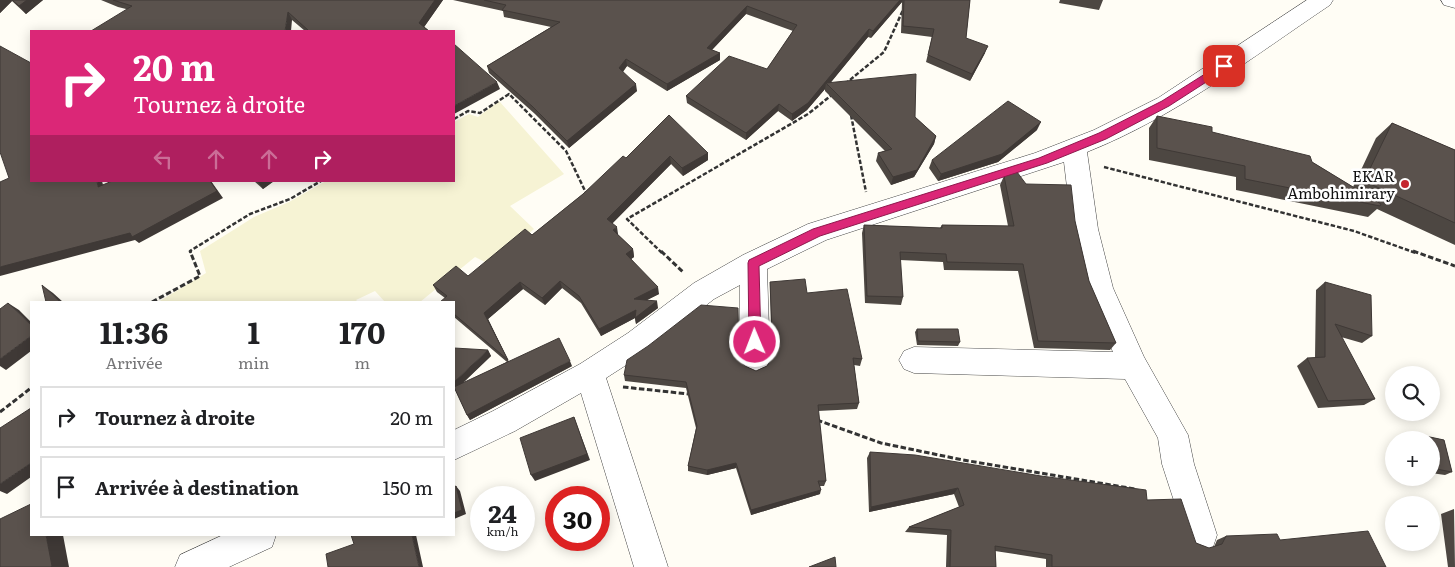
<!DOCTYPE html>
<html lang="fr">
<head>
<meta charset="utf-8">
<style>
	:root { --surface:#fff; --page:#f6f6f6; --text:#202124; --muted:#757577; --line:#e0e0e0 }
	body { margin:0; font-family:Literata,serif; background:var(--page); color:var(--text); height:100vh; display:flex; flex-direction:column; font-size:19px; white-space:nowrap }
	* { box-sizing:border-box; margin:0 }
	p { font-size:16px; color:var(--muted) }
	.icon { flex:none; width:28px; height:28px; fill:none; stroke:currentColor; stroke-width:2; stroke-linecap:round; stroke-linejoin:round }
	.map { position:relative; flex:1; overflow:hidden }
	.panel { position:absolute; left:30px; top:301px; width:425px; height:235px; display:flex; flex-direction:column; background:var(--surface); border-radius:0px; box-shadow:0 2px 12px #0003 }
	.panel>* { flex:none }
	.banner { position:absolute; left:30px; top:30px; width:425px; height:152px; border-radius:0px; box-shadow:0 2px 12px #0003; background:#db2777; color:#fff; overflow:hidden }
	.controls { position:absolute; left:1385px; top:366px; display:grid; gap:10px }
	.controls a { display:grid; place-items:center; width:55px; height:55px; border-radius:50%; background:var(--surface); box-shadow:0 2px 12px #0003; font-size:25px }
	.speed { position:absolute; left:470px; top:486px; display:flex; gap:10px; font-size:25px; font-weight:700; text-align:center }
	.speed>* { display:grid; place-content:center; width:65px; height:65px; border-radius:50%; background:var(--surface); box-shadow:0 2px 12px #0003; line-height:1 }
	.speed small { font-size:12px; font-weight:400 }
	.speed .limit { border:8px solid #d22; background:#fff; color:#111 }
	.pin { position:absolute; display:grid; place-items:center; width:42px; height:42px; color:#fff; margin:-21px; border-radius:10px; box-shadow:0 2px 8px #0006 }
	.me { position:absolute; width:55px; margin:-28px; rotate:359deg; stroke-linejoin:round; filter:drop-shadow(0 0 4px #0008) }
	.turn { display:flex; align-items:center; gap:18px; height:105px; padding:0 20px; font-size:22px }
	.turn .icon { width:65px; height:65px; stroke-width:2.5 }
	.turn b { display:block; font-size:35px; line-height:42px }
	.lanes { display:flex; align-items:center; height:48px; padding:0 20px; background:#0003; justify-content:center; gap:25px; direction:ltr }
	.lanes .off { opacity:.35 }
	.eta { display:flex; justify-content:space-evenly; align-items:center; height:85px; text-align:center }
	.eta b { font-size:30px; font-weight:700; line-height:35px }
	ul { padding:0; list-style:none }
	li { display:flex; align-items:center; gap:15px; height:62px; margin:0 10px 8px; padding:0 10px; border:2px solid var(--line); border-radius:0px }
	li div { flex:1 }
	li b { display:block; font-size:19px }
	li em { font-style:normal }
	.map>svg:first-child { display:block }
</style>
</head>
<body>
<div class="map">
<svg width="1455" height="567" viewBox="0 0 1455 567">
	<rect width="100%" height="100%" fill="#fffdf5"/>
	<!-- farmland -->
	<path fill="#f6f3d4" d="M499,101L564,174L510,206L534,229L491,265L475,257L420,302H385L375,291L356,300L358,302H158L206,273L200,251L254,217L289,202L326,181H454V122L469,114L478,117Z"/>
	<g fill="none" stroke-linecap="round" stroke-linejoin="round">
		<!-- street casing -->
		<g stroke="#444" stroke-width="1">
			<path id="street" d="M1307,0H1333L1330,5C1251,58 1175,117 1087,152L1098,229L1113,288L1144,357L1188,435L1194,464L1217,535L1213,547L1201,551L1189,547L1162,464L1158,438L1125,379L914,373L904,369L899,360L904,351L914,347L1113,352L1085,288L1072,229L1064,162L826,240L767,269L770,362L765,371L755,375L745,371L740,362V285L714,299L648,351L606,378L668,567H634L581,393L515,431L454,460V430L493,411L580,364L628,333L694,283L743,255L808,224L1035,153L1094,130L1158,98Z
				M1441,0H1455V8L1444,5Z
				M223,535H276L272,547L229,567H175L180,555Z"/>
		</g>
		<!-- path-far1 -->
		<path stroke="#333" stroke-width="2.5" stroke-dasharray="4.5 2" stroke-linecap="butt" d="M845,84L884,52L903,10
			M851,115L866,192
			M454,119L468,111L480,113L509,94L566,151L587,195
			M1104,167L1354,231L1416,253
			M191,253L190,251L250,214L290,199L321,181
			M662,253L627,219L808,114L833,94"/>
		<!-- path -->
		<path stroke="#333" stroke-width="3" stroke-dasharray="5.5 2.5" stroke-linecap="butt" d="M661,251L683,272
			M1413,251L1455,266
			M152,302L200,276L190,251
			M623,387L689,394
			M0,412L31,388
			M817,420L881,443L963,460L1135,489"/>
		<!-- street -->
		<use href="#street" fill="#fff" fill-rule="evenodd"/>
	</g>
	<!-- wall -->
	<path fill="#4d4742" d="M0,0H43L26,14L12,1L0,13Z
		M101,0H443L424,27L429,31H305L292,20L126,9L118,7Z
		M453,0H970L966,38L985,53L970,81L926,62L932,37L901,33L902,2L871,38L868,37L830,83L915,117L936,136L934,144L914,177L891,185L876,161L878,153L885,151L825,91V89L807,110L792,121L778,111L746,140L687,103L686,96L767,69L793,31L746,14L712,50L720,53V60L667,91L627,66L623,72L637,91L569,148L535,114L489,73L487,66L551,27L504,17L503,11Z
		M1060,0H1103L1099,10L1059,3Z
		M1157,116L1312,162L1353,187L1376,138L1392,123L1455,150V245L1377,209L1368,217L1236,190V177L1149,160V128Z
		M1037,130L998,162L938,181L929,168L932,160Z
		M708,153V160L683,176L671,164L612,223L618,234V235L633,249L634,257L631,259L659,294L647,300L658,308L636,324L635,318L601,336L581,303L562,288L545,305L523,289L488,319L509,362L572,366L470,420L467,415L454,387L488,350L491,356L462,384L507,362L454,317V302L445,298L437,292L433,285L468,276L532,235L583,194L626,158Z
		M1004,176L1026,184L1075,221L1089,281L1116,343L1110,350L1034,348L1018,271L944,270L943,262L900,260L903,297L901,305L865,303L862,233L864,225L940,228L942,225L1008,226L1000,185Z
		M254,181H274L263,189Z
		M770,282L807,293L862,359L860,366L854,365L859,403L857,409L818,411L826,481L824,486H820V494L751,515L736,468L707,475L688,471V466L696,428L686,388L625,381L624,375L739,357L745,366L756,371L767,366L772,357L770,289Z
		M1325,282L1372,336L1362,343L1341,337L1375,399L1364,405L1318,408L1297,366L1307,358H1315L1316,290Z
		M917,329L960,342L958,346L917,345L915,332Z
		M1411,433L1444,440L1452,472L1445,475L1431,473V440H1405V436Z
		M870,452L1147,500L1196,543L1209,548L1214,547L1217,540L1226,536L1280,540L1386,567H1046V559L995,551L996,567H946L947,535L905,532L909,527L959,507L954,494L869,512L867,458Z
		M1454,509L1455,567H1448L1441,514Z"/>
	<!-- shaded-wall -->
	<path fill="#3f3936" d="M0,0H11L12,1L0,13Z
		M27,0H43L26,14L19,6Z
		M435,0H443L422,30L419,23Z
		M900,0H903L902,2L871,38L873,31Z
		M747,6L746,14L707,55V48Z
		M288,12L292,20L291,31H285Z
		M869,29L868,37L828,86L826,83L825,89L807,110L792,121V114Z
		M988,46L985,53L970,81L972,74Z
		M720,53V60L667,91V84Z
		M626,59L627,66L620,75L619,68Z
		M497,82L500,89L454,114V106Z
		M636,84L637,91L569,148L567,141Z
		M779,104L778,111L746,140V133Z
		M1041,122L1037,130L998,162L938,181L941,174Z
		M936,136L934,144L914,177L891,185L893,177Z
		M708,153V160L683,176L682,168Z
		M670,156L671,164L609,227L607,219Z
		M97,181H102L105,193L98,187Z
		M210,181H211L223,198L139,243L135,240L0,276V267Z
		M260,181H274L263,189L258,182Z
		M617,227L618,234L614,238L613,230Z
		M633,249L634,257L627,262L626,254Z
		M560,281L562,288L545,305L542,298Z
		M520,282L523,289L488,319L511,366L484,313Z
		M42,285L53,293L63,302H60Z
		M658,287L659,294L635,306L634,299Z
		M657,301L658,308L636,324L635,318L601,336L599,329L636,310Z
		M8,303L19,310L31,322V325Z
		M31,336V351L6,370L0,366V359Z
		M488,350L491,356L456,389L454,386V382Z
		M570,361L572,366L470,420L467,415Z
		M574,417L590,460L535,481L531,475Z
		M31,463V477L7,494L0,491V484Z
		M736,463V468L707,475V470Z
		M456,486L460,491L466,514L454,519Z
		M958,488L954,494L869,512L871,507Z
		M821,490L820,494L751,515V510Z
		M46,535H63L69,567H51Z
		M412,535H416L423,567H419Z"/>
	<!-- building -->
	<path fill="#5a524d" stroke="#3f3936" d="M12,0H27L19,6Z
		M113,0H435L419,23L429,31H309L288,12L285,31H91L132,6Z
		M484,0H900L873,31L869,29L808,103L792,114L779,104L746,133L686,96L729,56L767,69L797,25L747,6L707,48L720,53L667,84L626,59L619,68L636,84L567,141L533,107L487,66L560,22L502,10L506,5Z
		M904,0H970L966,38L988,46L972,74L928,55L934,29L903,26Z
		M454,44L497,82L454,106Z
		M0,46L31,63V181H97L98,187L112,181H210L217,191L132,237L130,233L0,267V182L9,178L0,152Z
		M916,74L915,117L936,136L917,170L893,177L878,153L892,149L826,83Z
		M1008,101L1041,122L1002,154L941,174L932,160Z
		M669,115L708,153L682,168L670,156L607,219L617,227L613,230L633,249L626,254L658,287L634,299L657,301L635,318L636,310L599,329L579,296L560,281L542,298L520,282L484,313L508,360L454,314V302H440L447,296L433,285L456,266L468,276L525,229L532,235L583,194L623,156L626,158Z
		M1157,116L1212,127V132L1310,156L1312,162L1381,204L1380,206L1245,179V166L1157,148Z
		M1392,123L1455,150V223L1364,181Z
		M1017,172L1026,184L1071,185L1075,221L1089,281L1116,343L1038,341L1023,264L947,262L946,254L900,252L903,297L867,296L864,225L942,228V225L1014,226L1004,176Z
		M805,279L807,293L847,289L862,359L853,358L859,403L818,405L826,481H818L821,490L751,510L736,463L707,470L688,466L697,426L686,382L624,375L627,360L648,346L701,305L738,308L739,357L745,366L756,371L767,366L773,356L770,282Z
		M1325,282L1371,295L1372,336L1335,324L1375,399L1328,401L1307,358L1325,357Z
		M42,285L60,302H46Z
		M8,303L31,325V336L0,359V309Z
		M917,329H958L960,342L918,341Z
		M559,338L570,361L467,415L454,387Z
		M454,348L488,350L454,382Z
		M31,408V463L0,484V428Z
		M574,417L587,454L531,475L520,438Z
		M1411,433L1444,440L1452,472L1431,468V440H1412Z
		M870,452L915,455L1041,476L1146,490L1147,500L1181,499L1196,543L1209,548L1222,544L1226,536L1277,534L1280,540L1368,531L1386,567H1052V555L995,546L996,567H950L951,530L909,527L964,505L958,488L871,507Z
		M456,486L462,510L454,513V487Z
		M31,504V535H46L52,566L51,567H0V519Z
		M351,535H412L419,567H328L326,554L354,544Z
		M835,557L836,567H809Z"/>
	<!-- route -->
	<path fill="#db2777" stroke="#8e194d" d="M1224,62L1228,63V68L1169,106L1106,139L1047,163L820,236L759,266L761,342L759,346L755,348L751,346L749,342L748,263L749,260L813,229L1039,158L1099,133L1162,101Z"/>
	<!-- markers -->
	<circle fill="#c4262e" stroke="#fff" stroke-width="2" cx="1405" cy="184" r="5"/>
	<g text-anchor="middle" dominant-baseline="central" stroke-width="5" stroke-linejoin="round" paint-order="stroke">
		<!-- poi labels -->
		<g font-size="15" fill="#111" stroke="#fff" text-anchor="end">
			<text x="1395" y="175">EKAR<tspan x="1395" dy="17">Ambohimirary</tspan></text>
		</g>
	</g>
</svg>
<div class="controls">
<a><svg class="icon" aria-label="search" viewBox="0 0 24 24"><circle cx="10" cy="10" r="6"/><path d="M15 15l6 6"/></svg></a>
<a>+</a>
<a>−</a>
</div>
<div class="speed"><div>24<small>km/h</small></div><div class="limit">30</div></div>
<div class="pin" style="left:1224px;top:66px;background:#d93025"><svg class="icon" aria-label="arrive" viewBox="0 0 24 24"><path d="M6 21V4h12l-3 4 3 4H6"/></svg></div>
<svg class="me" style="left:755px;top:342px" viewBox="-20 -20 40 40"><circle r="17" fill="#db2777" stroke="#fff" stroke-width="3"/><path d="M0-11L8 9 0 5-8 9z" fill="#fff"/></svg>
<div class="banner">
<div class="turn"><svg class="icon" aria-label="right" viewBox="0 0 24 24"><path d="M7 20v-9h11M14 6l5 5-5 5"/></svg><div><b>20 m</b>Tournez à droite</div></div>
<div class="lanes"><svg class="icon off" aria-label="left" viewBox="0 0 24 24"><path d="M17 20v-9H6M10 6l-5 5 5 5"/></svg><svg class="icon off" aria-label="ahead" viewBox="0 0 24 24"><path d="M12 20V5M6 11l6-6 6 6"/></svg><svg class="icon off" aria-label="ahead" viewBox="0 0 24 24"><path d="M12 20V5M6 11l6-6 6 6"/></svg><svg class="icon" aria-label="right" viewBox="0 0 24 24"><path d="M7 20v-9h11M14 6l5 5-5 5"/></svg></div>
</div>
<section class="panel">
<div class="eta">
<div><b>11:36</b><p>Arrivée</p></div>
<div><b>1</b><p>min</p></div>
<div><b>170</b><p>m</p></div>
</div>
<ul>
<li><svg class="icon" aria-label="right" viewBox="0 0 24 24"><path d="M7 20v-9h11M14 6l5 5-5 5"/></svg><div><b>Tournez à droite</b></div><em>20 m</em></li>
<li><svg class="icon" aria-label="arrive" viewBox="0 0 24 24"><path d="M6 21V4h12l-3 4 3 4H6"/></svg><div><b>Arrivée à destination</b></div><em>150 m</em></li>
</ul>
</section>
</div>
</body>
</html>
